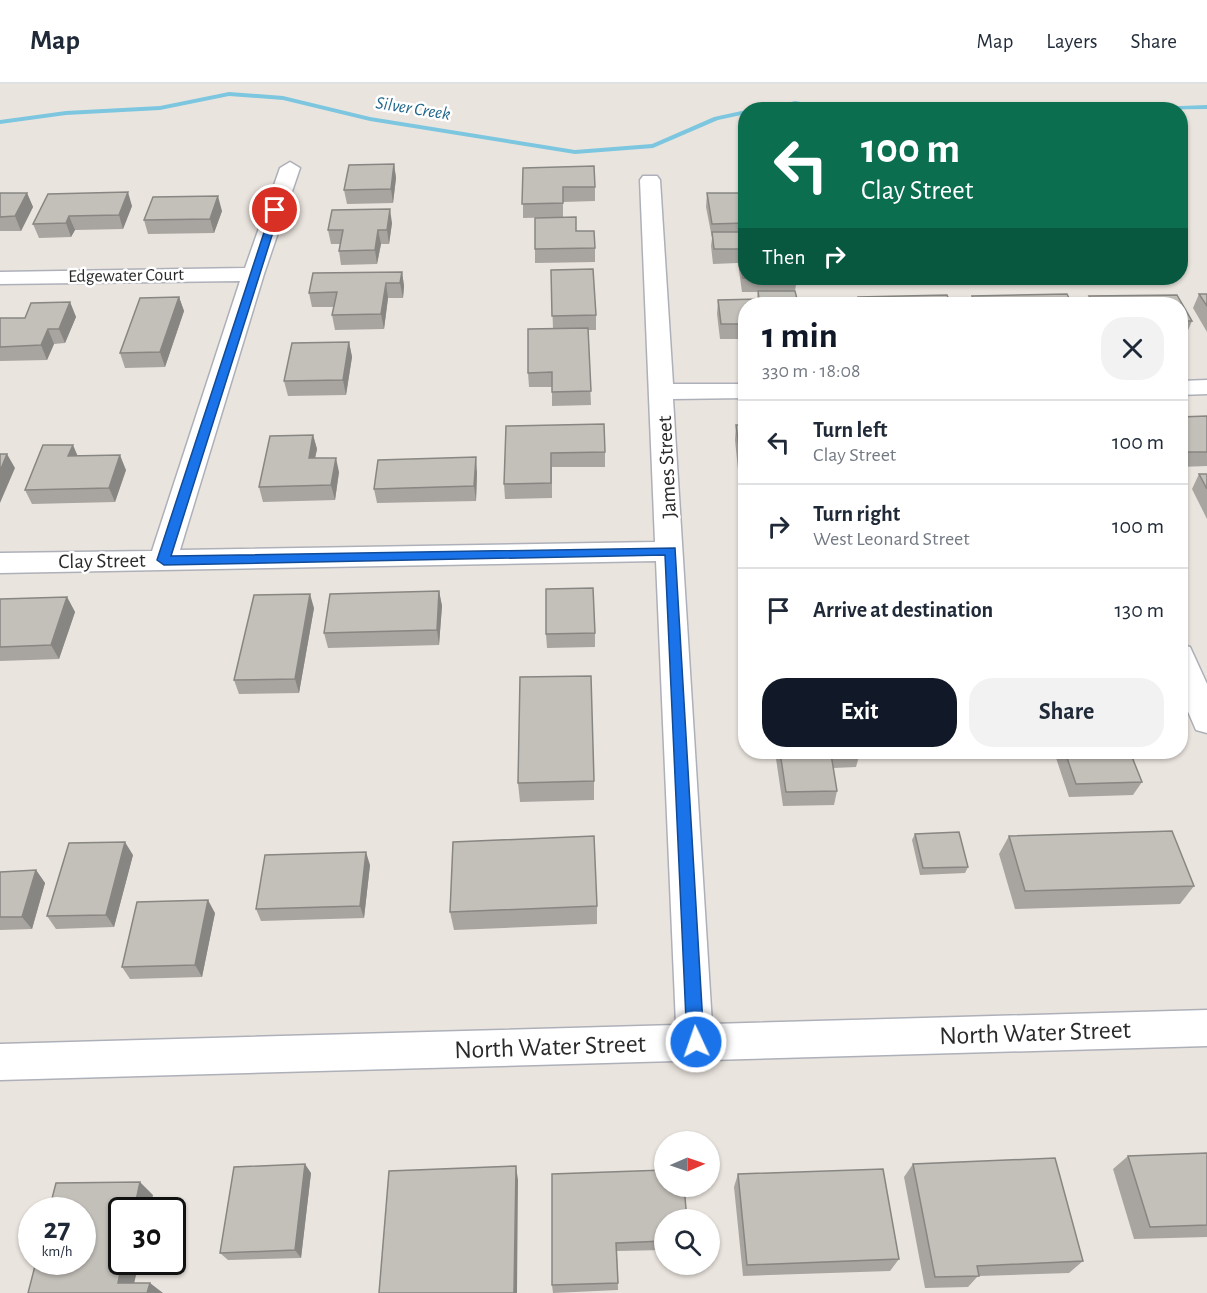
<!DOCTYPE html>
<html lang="en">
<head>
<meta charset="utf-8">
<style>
	:root { --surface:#fff; --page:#f2f2f3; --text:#1f2937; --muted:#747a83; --line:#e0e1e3; --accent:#111827 }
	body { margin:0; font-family:"Alegreya Sans",sans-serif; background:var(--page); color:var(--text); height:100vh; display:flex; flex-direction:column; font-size:22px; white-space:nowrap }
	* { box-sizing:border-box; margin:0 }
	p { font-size:20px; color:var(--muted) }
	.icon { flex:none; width:33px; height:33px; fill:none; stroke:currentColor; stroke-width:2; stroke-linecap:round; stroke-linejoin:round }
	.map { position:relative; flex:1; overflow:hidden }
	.panel { position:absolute; left:738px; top:213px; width:450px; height:462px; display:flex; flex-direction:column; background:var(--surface); border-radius:24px; box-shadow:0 2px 4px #0004 }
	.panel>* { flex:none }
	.top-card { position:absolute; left:738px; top:18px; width:450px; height:183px; border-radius:24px; box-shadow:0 2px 4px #0004; background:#0b6e4f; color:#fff; overflow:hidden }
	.needle { width:39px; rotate:88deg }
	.controls { position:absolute; left:654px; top:1047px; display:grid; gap:12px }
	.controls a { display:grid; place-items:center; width:66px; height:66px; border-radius:50%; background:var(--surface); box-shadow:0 2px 4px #0004; font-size:30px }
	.speed { position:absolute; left:18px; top:1113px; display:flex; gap:12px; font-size:30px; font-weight:700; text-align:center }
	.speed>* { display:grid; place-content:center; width:78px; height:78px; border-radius:50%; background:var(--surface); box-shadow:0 2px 4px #0004; line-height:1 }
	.speed small { font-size:15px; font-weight:400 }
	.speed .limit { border:3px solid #111; border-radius:9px; background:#fff; color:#111 }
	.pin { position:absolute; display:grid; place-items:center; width:51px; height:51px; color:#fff; margin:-26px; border:3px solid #fff; border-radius:50%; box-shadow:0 2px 6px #0007 }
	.me { position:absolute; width:66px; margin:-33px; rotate:357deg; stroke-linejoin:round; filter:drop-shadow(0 0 4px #0008) }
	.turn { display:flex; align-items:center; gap:21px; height:126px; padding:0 24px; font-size:27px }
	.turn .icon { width:78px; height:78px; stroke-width:2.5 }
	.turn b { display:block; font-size:42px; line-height:51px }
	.then { display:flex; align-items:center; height:57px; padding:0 24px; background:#0003; gap:12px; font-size:22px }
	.round { display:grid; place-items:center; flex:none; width:63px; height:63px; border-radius:24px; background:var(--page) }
	.overview { display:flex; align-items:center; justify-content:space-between; height:102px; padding:0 24px }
	h1 { font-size:36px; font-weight:700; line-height:45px; color:var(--accent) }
	.button { display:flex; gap:12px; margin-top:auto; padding:12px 24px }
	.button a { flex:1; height:69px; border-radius:24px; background:var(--accent); color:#fff; font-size:24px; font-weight:700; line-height:69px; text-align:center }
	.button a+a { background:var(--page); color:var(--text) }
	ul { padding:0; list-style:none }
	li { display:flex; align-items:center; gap:18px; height:84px; padding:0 24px; border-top:2px solid var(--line) }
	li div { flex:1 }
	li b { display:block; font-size:22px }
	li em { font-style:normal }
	header { display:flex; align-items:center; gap:36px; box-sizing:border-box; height:84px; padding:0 30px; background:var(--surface); border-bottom:2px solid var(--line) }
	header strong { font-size:28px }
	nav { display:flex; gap:33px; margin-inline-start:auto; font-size:21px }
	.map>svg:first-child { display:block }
</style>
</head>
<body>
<header>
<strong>Map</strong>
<nav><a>Map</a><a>Layers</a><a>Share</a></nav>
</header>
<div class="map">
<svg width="1207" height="1209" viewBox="0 0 1207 1209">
	<rect width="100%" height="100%" fill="#eae4de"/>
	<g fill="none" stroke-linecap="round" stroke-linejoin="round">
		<!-- stream -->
		<path fill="#7dc6df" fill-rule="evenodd" d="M229,8L283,12L370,33L575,66L652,60L714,33L746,26V30L718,36L653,64L575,70L370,37L283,16L229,12L160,26L66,31L0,40V36L66,27L160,22Z
			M795,17L836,24L839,26H822L795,21L772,26H757Z
			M1207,21V25L1127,26L1130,24Z"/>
		<!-- minor casing -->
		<g stroke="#aeb0b9" stroke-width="3">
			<path id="minor" d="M290,78L300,84L264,190L180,466L655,458L640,96L643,92H657L660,96L673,300H746V314L673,315L712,940L1207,926V962L0,996V960L676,941L656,477L0,489V469L152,467L240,197L0,200V188L245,184L280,84Z
				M1207,296V310L1180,311V297Z
				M1180,560L1190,563L1207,600V649L1196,646L1180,609Z"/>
		</g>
		<!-- minor -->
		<use href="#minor" fill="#fff" fill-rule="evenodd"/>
	</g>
	<!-- wall -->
	<path fill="#a8a49f" d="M394,80L396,94L393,119L347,120L344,106Z
		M523,84L595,103V117L563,118V133L523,134Z
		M0,109H27L33,123L21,147H0Z
		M707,109H746V194H797L795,207L746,220V255H720L717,230L718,216L757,215L758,208H742L738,179L713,180L711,162L712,154L706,123Z
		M48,110L132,122L123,145L75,146L71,153L39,154L33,140Z
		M222,127L214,149L148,150L144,136Z
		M392,139L389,160H381L377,180L341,181L339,167L340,160H331L328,146Z
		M576,147L595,164V178L535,179V165Z
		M551,186L596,231V246H588L591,321L552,322V303H529L528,289L553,245Z
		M402,188L404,202L403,214H388L384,245L335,246L332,231L334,223H312L309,209Z
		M1199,210H1207V248L1193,224Z
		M1177,211L1192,237L1186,251H1180V220H1086L1089,212Z
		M972,212L1072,220H969Z
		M179,213L184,227L165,283L125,284L120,269Z
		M70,218L76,233L65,259L54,260L47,276L0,277V234H25Z
		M349,258L352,273L346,311L288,312L284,297Z
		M1207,332V382L1180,383V333Z
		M736,341H746V385H738L735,356Z
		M506,342L605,368V383H552V414L505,415L504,400Z
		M313,351L317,365L315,374L339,388L335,416L263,418L259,403Z
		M78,372L126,386L115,418L32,420L25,406Z
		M477,388L476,417L377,419L374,405Z
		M1199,390H1207V435L1192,405Z
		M439,507L442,522L439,561L328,564L324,549Z
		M67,513L75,528L59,575L0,577V515Z
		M314,524L299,609L239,610L234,596Z
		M595,549V563L547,564L546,550Z
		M775,668H859L860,669L856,683L833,684L837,707L834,721L783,722Z
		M1054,668H1130L1142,698L1133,711L1069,713Z
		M594,697V716L520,718L518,699Z
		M915,750L968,783L965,789L920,791L912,756Z
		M1009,752L1194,802L1180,820L1015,825L999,770Z
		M133,771L114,843L56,845L47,832Z
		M370,781L364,834L261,837L256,825Z
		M36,786L45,799L32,845L0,846V788Z
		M597,822V840L454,846L450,828Z
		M215,829L202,893L130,895L122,883Z
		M1207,1069V1153L1134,1155L1113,1085L1128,1072Z
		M913,1080L1083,1177L1069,1189L978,1192L968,1203L925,1204L904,1093Z
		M311,1089L301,1174L228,1176L220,1169Z
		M552,1090L664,1136V1166L617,1167L618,1206L553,1209L552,1201Z
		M738,1090L899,1175L890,1187L743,1192L734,1103Z"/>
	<!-- shaded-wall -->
	<path fill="#888682" d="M394,80L396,94L393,119L391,105Z
		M128,108L132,122L123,145L119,131Z
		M27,109L33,123L21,147L15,132Z
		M218,112L222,127L214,149L210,135Z
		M390,125L392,139L389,160L387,146Z
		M69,132L75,146L71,153L66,139Z
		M378,146L381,160L377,180L375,166Z
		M402,188L404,202L403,214L400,199Z
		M386,199L388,214L384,245L381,230Z
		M179,213L184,227L165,283L160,268Z
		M70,218L76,233L65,259L59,245Z
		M48,245L54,260L47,276L41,261Z
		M349,258L352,273L346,311L343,296Z
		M313,351L317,365L312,389L309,374Z
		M73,361L79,375L68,372Z
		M7,370L15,384L0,419V387Z
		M120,371L126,386L115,418L109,404Z
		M476,373L477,388L476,417L474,402Z
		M336,374L339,388L335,416L331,401Z
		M439,507L442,522L439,561L437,546Z
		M310,510L314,524L299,609L295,595Z
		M67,513L75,528L59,575L51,561Z
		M125,758L133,771L114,843L106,831Z
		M366,768L370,781L364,834L360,822Z
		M36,786L45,799L32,845L22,833Z
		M208,816L215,829L202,893L195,881Z
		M305,1080L311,1089L301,1174L295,1166Z
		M516,1082L518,1096L517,1209H514Z
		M140,1098L153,1111L150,1126H134Z
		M122,1178H139L132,1209L118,1199Z
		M150,1199L163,1209H147Z"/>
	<!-- building -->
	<path fill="#c3bfb9" stroke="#888682" stroke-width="1.5" d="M394,80L391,105L344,106L349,81Z
		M594,82L595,103H563V119L522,120L523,84Z
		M128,108L119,131L69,132L66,139L33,140L48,110Z
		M0,109H27L15,132L0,133Z
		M707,109H746V139L712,140Z
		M218,112L210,135L144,136L153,113Z
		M390,125L387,146H378L375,166L339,167L343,146H328L332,126Z
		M576,133V147H594L595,164L535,165V134Z
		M712,148H746V194H797H743L739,165H714Z
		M593,185L596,231L552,232L551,186Z
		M402,188L400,199H386L381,230L332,231L337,208L309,209L313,189Z
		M758,207H795L797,215H817L818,220H746V240H721L718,216L759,215Z
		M1067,210L1072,220H975L972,212Z
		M1199,210H1207V222Z
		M947,211L951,220H860L858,213Z
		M1177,211L1192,237H1180V220H1094L1089,212Z
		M179,213L160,268L120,269L140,214Z
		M70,218L59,245H48L41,261L0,263V234H25L31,219Z
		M588,244L591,307L552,308V288L528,289V245Z
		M349,258L343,296L284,297L292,259Z
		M1207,332V368H1186L1180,358V333Z
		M604,340L605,368L551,369V399L504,400L506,342Z
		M736,341H746V370H740Z
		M313,351L309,374H336L331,401L259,403L270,352Z
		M43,361H73L68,372L120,371L109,404L25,406Z
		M0,370H7L0,387Z
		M476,373L474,402L374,405L378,376Z
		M1199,390H1207V405Z
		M593,504L595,549L546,550V505Z
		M439,507L437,546L324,549L330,510Z
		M310,510L295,595L234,596L254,511Z
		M67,513L51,561L0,563V515Z
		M591,592L594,697L518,699L520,593Z
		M780,668H859L860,669L831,670L837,707L786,708Z
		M1065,668H1130L1142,698L1076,700Z
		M1172,747L1194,802L1025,807L1009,752Z
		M959,748L968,783L923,784L915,750Z
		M594,752L597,822L450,828L453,758Z
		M125,758L106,831L47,832L69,759Z
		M366,768L360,822L256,825L265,771Z
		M36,786L22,833H0V788Z
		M208,816L195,881L122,883L137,818Z
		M1207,1069V1141L1150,1143L1128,1072Z
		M1055,1074L1083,1177L977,1182L979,1192L935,1193L913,1080Z
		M305,1080L295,1166L220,1169L234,1083Z
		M516,1082L514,1209H379L389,1087Z
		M883,1085L899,1175L747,1181L738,1090Z
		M664,1086V1102H684L687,1136H664V1157L616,1159L618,1199L552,1201V1090Z
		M140,1098L134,1126H122V1178L118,1199H150L147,1209H28L36,1178H82V1126H49L56,1099Z"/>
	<!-- route -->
	<path fill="#1a73e8" stroke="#114b97" stroke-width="1.5" d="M272,124L280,126L171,472L675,464L704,958L702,964L696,967L690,964L687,958L665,471L164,481L157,476Z"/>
	<g text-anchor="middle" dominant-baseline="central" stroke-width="5" stroke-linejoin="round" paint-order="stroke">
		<!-- far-water labels -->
		<g font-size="18" font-style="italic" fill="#1e6689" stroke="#fff">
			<text transform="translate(413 25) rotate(9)">Silver Creek</text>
		</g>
		<!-- far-street labels -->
		<g font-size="18" fill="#2a2a2a" stroke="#fff">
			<text transform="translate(126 192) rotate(-1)">Edgewater Court</text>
		</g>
		<!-- street labels -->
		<g font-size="21" fill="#2a2a2a" stroke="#fff">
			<text transform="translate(667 383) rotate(-93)">James Street</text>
			<text transform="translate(102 477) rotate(-1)">Clay Street</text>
		</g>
		<!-- near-street labels -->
		<g font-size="26" fill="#2a2a2a" stroke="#fff">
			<text transform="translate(1035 949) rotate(-2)">North Water Street</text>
			<text transform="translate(550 963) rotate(-2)">North Water Street</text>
		</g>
	</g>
</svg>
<div class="controls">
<a><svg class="needle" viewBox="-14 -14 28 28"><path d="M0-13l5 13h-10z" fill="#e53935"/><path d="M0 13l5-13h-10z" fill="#747a83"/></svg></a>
<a><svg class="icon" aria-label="search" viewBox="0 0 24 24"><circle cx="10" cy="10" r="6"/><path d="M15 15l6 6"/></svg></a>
</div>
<div class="speed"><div>27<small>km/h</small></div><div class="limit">30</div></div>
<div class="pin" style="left:275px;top:126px;background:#d93025"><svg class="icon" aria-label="arrive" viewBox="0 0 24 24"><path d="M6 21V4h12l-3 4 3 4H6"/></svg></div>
<svg class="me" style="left:696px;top:958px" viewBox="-20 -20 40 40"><circle r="17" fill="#1a73e8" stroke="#fff" stroke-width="3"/><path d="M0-11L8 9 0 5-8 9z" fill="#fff"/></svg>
<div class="top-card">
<div class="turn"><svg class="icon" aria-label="left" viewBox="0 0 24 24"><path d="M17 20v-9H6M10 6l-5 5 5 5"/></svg><div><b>100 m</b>Clay Street</div></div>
<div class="then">Then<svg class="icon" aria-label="right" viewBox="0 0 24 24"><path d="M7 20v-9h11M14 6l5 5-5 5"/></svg></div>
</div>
<section class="panel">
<div class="overview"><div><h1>1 min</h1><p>330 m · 18:08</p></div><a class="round"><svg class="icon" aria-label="close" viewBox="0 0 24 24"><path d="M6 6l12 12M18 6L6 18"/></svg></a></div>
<ul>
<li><svg class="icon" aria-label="left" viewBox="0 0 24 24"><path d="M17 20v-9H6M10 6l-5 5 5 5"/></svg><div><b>Turn left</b><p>Clay Street</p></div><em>100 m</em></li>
<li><svg class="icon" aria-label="right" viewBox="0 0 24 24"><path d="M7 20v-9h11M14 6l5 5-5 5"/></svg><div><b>Turn right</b><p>West Leonard Street</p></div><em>100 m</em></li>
<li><svg class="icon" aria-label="arrive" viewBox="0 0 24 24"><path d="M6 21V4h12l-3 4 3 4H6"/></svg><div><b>Arrive at destination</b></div><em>130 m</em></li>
</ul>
<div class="button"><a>Exit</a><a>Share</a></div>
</section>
</div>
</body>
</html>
